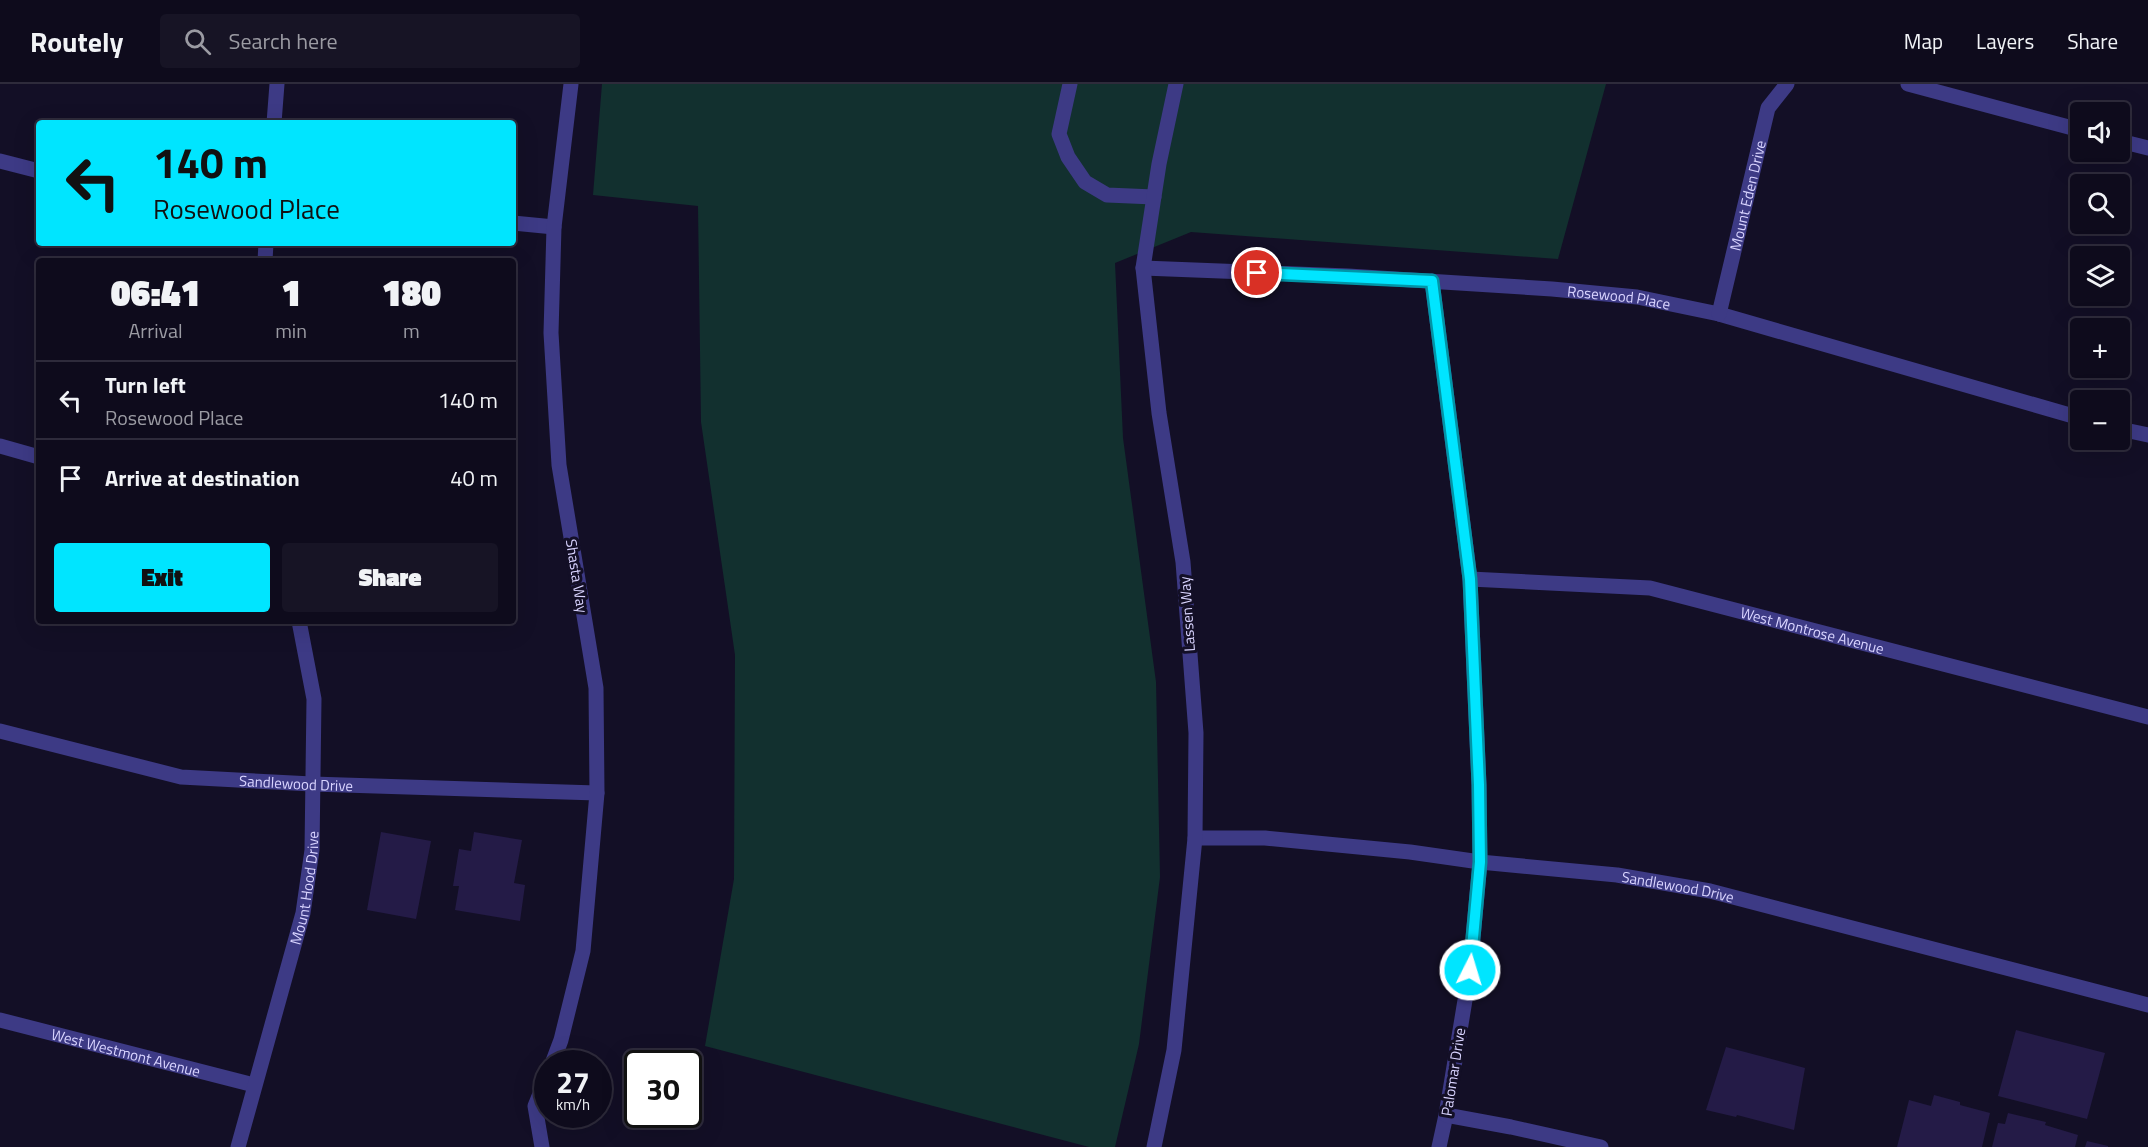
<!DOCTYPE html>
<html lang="en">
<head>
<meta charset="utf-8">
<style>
	:root { --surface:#0e0b1c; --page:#171425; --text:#f1f3f6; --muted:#9b9ba3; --line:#2e2b3b; --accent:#00e5ff }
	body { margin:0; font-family:"Titillium Web",sans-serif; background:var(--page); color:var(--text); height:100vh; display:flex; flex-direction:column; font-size:22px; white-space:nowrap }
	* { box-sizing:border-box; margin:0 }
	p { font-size:20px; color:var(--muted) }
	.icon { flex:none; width:33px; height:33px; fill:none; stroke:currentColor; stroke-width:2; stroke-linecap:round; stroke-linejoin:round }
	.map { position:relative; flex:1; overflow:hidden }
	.sheet { position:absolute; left:36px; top:174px; width:480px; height:366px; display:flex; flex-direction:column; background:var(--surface); border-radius:6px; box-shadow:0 6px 24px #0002,0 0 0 2px var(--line) }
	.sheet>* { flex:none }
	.top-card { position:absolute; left:36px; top:36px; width:480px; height:126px; border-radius:6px; box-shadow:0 6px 24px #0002,0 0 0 2px var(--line); background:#00e5ff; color:#111; overflow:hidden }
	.fabs { position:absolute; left:2070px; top:18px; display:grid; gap:12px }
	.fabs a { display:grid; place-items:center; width:60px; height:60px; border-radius:6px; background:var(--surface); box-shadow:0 6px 24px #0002,0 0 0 2px var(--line); font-size:30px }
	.speed { position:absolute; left:534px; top:966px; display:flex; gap:12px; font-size:30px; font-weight:700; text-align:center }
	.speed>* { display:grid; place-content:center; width:78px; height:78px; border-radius:50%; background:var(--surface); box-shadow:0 6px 24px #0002,0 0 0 2px var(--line); line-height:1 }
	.speed small { font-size:15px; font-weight:400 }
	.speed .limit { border:3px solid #111; border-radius:9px; background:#fff; color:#111 }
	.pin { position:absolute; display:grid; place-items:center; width:51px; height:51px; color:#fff; margin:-26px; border:3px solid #fff; border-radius:50%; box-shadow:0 2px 6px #0007 }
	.me { position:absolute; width:66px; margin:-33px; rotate:5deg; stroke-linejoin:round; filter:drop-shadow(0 0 4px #0008) }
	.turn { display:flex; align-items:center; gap:21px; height:126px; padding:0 18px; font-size:27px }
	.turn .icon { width:78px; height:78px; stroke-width:2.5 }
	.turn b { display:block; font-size:42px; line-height:51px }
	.eta { display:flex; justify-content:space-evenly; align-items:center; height:102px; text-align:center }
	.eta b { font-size:36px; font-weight:800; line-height:42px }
	.primary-button { display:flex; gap:12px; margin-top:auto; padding:12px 18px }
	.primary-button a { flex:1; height:69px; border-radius:6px; background:var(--accent); color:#111; font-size:24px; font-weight:800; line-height:69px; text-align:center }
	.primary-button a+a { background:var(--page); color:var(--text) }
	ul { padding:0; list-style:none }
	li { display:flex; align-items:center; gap:18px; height:78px; padding:0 18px; border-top:2px solid var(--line) }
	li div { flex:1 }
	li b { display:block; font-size:22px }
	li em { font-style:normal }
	header { display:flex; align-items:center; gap:36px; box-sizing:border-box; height:84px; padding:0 30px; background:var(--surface); border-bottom:2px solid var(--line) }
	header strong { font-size:28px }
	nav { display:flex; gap:33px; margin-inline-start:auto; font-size:21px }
	.search { width:420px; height:54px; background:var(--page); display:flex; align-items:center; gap:15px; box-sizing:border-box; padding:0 21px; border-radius:6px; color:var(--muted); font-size:22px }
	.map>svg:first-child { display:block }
</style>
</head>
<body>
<header>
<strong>Routely</strong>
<div class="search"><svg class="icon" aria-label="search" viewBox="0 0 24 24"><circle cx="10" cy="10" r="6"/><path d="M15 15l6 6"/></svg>Search here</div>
<nav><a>Map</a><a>Layers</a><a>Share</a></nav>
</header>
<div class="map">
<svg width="2148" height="1063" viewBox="0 0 2148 1063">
	<rect width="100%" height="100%" fill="#130f26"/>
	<!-- green -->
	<path fill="#12302f" d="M602,0H1606L1558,175L1191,148L1115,179L1123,354L1156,598L1160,793L1139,960L1115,1063H1089L705,962L734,795L735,571L701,338L698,122L593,111Z"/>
	<!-- building -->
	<path fill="#241b47" d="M381,748L431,757L416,835L367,826Z
		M474,748L522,756L514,799L525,801L520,837L455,826L459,802H453L459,765L471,767Z
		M2016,946L2105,969L2087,1035L1998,1012Z
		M1726,963L1805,984L1794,1046L1737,1031L1736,1033L1706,1026Z
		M1934,1011L1960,1018V1021L1990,1029L1982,1063H1897L1909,1016L1931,1022Z
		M2008,1029L2046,1038L2045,1041L2078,1051L2075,1063H1992L1998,1039L2005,1040Z
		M2087,1057L2108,1062V1063H2085Z"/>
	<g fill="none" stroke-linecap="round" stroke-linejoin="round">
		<!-- lane -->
		<path stroke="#3d3a85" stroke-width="15" d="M1070,0L1059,50L1068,73L1085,98L1107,111L1154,113"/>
		<!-- street -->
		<g stroke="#3d3a85" stroke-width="15">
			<path d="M1908,0L2080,46"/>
			<path d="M274,39L277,0"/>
			<path d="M2120,57L2148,64"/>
			<path d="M0,77L39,87"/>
			<path d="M513,139L554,143"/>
			<path d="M265,177L266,159"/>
			<path id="s1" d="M1143,184L1348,192L1552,205L1637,213L1719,230L2080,334"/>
			<path d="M1432,197L1470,495L1479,701L1480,778L1470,886L1446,1031L1439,1063"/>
			<path id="s2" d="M1719,230L1768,24L1787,0"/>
			<path d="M2120,345L2148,351"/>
			<path d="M0,362L39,373"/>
			<path id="s3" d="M1470,495L1650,504L2148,633"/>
			<path id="s4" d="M0,647L181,693L312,700L597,709"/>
			<path id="s5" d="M1195,754H1265L1410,768L1480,778L1617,791L1710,807L2148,921"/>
			<path id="s6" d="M0,936L254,1001"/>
			<path d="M552,980L561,956L583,867L597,709L596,604L559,381L551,249L554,143L571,0"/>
			<path d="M1446,1031L1511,1043L1601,1063"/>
			<path id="s7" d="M238,1063L303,829L312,766L314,615L299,537"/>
			<path d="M542,1063L535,1022L548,990"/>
			<path d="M1154,1063L1174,966L1195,754L1196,649L1183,478L1159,329L1143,184L1159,80L1176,0"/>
		</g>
	</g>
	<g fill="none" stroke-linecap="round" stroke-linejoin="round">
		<!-- route casing -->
		<g stroke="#0095a6" stroke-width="15">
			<path id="route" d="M1257,189L1432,197L1470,495L1479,701L1480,778L1470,886"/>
		</g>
		<!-- route -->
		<use href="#route" stroke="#00e5ff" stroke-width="10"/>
	</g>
	<g text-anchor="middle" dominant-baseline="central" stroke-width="6" stroke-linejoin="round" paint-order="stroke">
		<!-- street labels -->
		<g font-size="15" fill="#d9d4ff" stroke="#130f26">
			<text stroke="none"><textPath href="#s2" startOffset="122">Mount Eden Drive</textPath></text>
			<text stroke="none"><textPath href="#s1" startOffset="477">Rosewood Place</textPath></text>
			<text transform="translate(577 492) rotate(81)">Shasta Way</text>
			<text transform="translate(1187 530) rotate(-94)">Lassen Way</text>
			<text stroke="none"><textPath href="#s3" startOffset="348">West Montrose Avenue</textPath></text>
			<text stroke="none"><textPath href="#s4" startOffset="302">Sandlewood Drive</textPath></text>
			<text stroke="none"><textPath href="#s7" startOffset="268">Mount Hood Drive</textPath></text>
			<text stroke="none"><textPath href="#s5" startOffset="486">Sandlewood Drive</textPath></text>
			<text stroke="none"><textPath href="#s6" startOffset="130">West Westmont Avenue</textPath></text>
			<text transform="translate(1453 988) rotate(-81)">Palomar Drive</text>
		</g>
	</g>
</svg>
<div class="fabs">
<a><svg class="icon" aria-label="sound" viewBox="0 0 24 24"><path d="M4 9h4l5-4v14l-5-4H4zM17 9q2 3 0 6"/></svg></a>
<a><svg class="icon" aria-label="search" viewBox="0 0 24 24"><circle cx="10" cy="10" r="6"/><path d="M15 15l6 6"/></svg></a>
<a><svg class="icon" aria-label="layers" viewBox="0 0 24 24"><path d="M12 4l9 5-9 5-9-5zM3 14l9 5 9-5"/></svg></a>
<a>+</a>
<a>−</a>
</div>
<div class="speed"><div>27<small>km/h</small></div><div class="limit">30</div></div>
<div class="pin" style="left:1257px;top:189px;background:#d93025"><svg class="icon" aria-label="arrive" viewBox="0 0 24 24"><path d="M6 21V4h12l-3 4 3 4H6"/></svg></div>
<svg class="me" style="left:1470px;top:886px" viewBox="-20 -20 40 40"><circle r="17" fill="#00e5ff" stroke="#fff" stroke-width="3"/><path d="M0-11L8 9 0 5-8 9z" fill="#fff"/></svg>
<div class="top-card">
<div class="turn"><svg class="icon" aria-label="left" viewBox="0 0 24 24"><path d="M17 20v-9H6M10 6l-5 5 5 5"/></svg><div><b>140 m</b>Rosewood Place</div></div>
</div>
<section class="sheet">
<div class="eta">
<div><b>06:41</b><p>Arrival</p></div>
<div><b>1</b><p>min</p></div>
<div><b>180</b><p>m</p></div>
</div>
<ul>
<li><svg class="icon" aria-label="left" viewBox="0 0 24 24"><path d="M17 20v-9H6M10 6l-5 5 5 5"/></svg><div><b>Turn left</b><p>Rosewood Place</p></div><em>140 m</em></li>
<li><svg class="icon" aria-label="arrive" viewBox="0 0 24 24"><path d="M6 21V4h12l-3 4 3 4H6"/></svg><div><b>Arrive at destination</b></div><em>40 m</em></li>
</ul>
<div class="primary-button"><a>Exit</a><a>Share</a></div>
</section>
</div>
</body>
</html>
